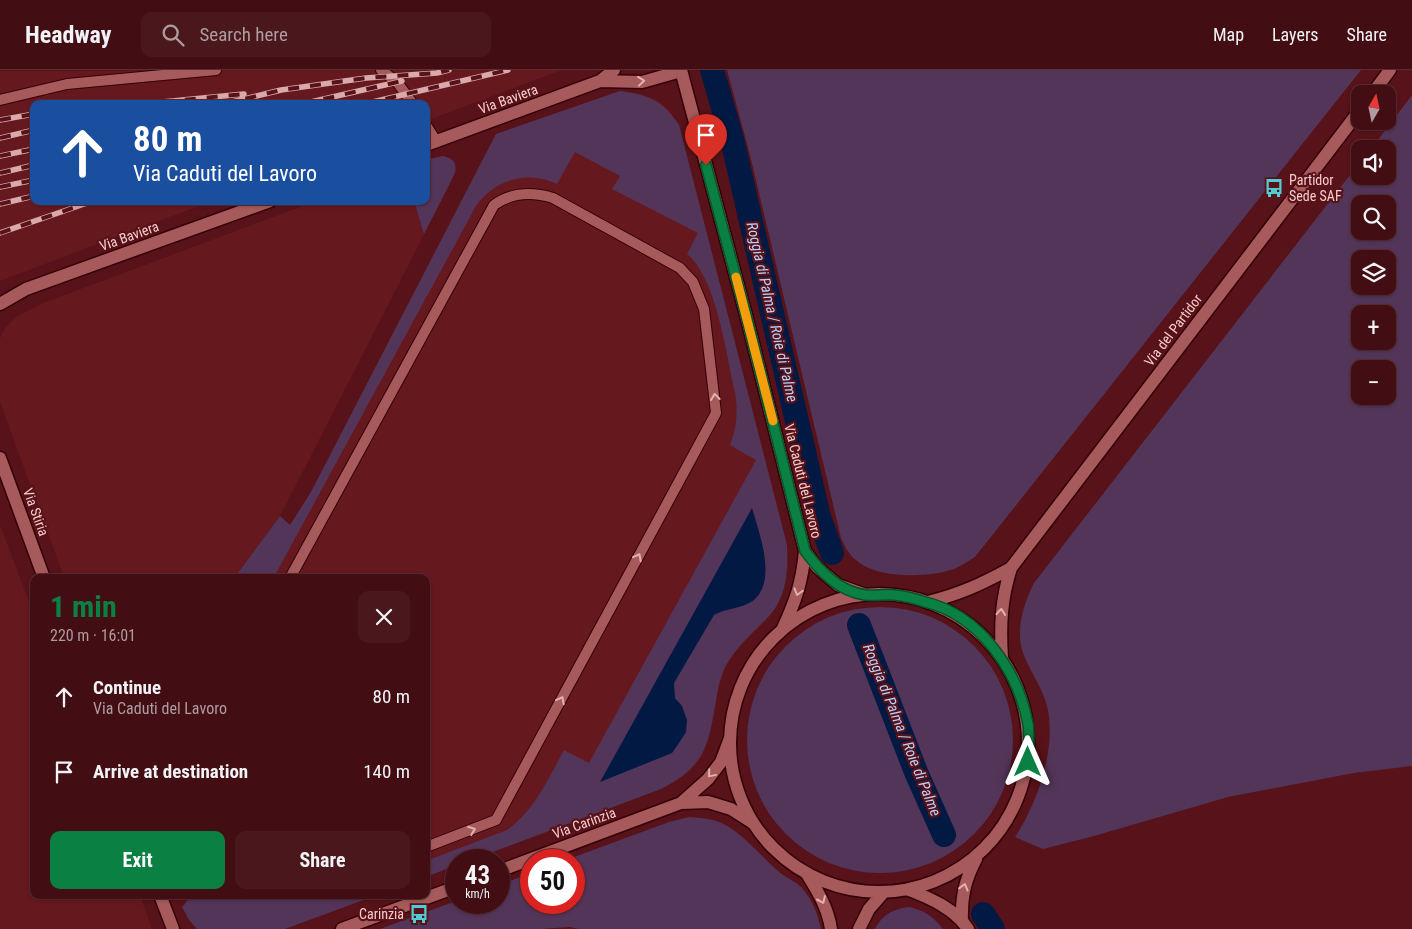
<!DOCTYPE html>
<html lang="en">
<head>
<meta charset="utf-8">
<style>
	:root { --surface:#420e13; --page:#49171c; --text:#f1f3f6; --muted:#ae9ca0; --line:#5a2e33; --accent:#0b8043 }
	body { margin:0; font-family:"Roboto Condensed",sans-serif; background:var(--page); color:var(--text); height:100vh; display:flex; flex-direction:column; font-size:19px; white-space:nowrap }
	* { box-sizing:border-box; margin:0 }
	p { font-size:16px; color:var(--muted) }
	.icon { flex:none; width:28px; height:28px; fill:none; stroke:currentColor; stroke-width:2; stroke-linecap:round; stroke-linejoin:round }
	.map { position:relative; flex:1; overflow:hidden }
	.panel { position:absolute; left:30px; top:504px; width:400px; height:325px; display:flex; flex-direction:column; background:var(--surface); border-radius:10px; box-shadow:0 1px 4px #0004,0 0 0 1px var(--line) }
	.panel>* { flex:none }
	.guide { position:absolute; left:30px; top:30px; width:400px; height:105px; border-radius:10px; box-shadow:0 1px 4px #0004,0 0 0 1px var(--line); background:#1a4fa0; color:#fff; overflow:hidden }
	.needle { width:32px; rotate:9deg }
	.fabs { position:absolute; left:1351px; top:15px; display:grid; gap:10px }
	.fabs a { display:grid; place-items:center; width:45px; height:45px; border-radius:10px; background:var(--surface); box-shadow:0 1px 4px #0004,0 0 0 1px var(--line); font-size:25px }
	.speed { position:absolute; left:445px; top:779px; display:flex; gap:10px; font-size:25px; font-weight:700; text-align:center }
	.speed>* { display:grid; place-content:center; width:65px; height:65px; border-radius:50%; background:var(--surface); box-shadow:0 1px 4px #0004,0 0 0 1px var(--line); line-height:1 }
	.speed small { font-size:12px; font-weight:400 }
	.speed .limit { border:8px solid #d22; background:#fff; color:#111 }
	.pin { position:absolute; display:grid; place-items:center; width:42px; height:42px; color:#fff; margin:-51px -21px; border-radius:50% 50% 50% 0; rotate:-45deg; box-shadow:0 0 5px #0007 }
	.pin .icon { rotate:45deg }
	.me { position:absolute; width:55px; margin:-28px; rotate:0deg; stroke-linejoin:round; filter:drop-shadow(0 0 4px #0008) }
	.turn { display:flex; align-items:center; gap:18px; height:105px; padding:0 20px; font-size:22px }
	.turn .icon { width:65px; height:65px; stroke-width:2.5 }
	.turn b { display:block; font-size:35px; line-height:42px }
	.round { display:grid; place-items:center; flex:none; width:52px; height:52px; border-radius:10px; background:var(--page) }
	.overview { display:flex; align-items:center; justify-content:space-between; height:85px; padding:0 20px }
	h1 { font-size:30px; font-weight:700; line-height:38px; color:var(--accent) }
	.primary-button { display:flex; gap:10px; margin-top:auto; padding:10px 20px }
	.primary-button a { flex:1; height:58px; border-radius:10px; background:var(--accent); color:#fff; font-size:20px; font-weight:700; line-height:58px; text-align:center }
	.primary-button a+a { background:var(--page); color:var(--text) }
	ul { padding:0; list-style:none }
	li { display:flex; align-items:center; gap:15px; height:75px; padding:0 20px }
	li div { flex:1 }
	li b { display:block; font-size:19px }
	li em { font-style:normal }
	header { display:flex; align-items:center; gap:30px; box-sizing:border-box; height:70px; padding:0 25px; background:var(--surface); border-bottom:1px solid var(--line) }
	header strong { font-size:24px }
	nav { display:flex; gap:28px; margin-inline-start:auto; font-size:18px }
	.search { width:350px; height:45px; background:var(--page); display:flex; align-items:center; gap:12px; box-sizing:border-box; padding:0 18px; border-radius:10px; color:var(--muted); font-size:19px }
	.map>svg:first-child { display:block }
</style>
</head>
<body>
<header>
<strong>Headway</strong>
<div class="search"><svg class="icon" aria-label="search" viewBox="0 0 24 24"><circle cx="10" cy="10" r="6"/><path d="M15 15l6 6"/></svg>Search here</div>
<nav><a>Map</a><a>Layers</a><a>Share</a></nav>
</header>
<div class="map">
<svg width="1412" height="859" viewBox="0 0 1412 859">
	<rect width="100%" height="100%" fill="#581219"/>
	<!-- built -->
	<path fill="#66181f" d="M562,0L426,51V34H34V131H212L0,211V1Z
		M620,21L640,24L657,30L670,41L679,55L787,475L788,495L786,512L779,530L770,545L740,575L726,596L718,619L709,667L702,686L691,700L676,711L661,719L471,790H456V795L426,807V508H246L290,456L311,422L496,64Z
		M443,86L450,88L454,91L456,97L452,110L280,446L234,507H64L0,332V268L6,257L16,247L43,233L316,131H426V90Z
		M0,455L34,545V825H140L152,859H0Z"/>
	<!-- green -->
	<path fill="#533559" fill-rule="evenodd" d="M727,0H1361L975,487C968,491 961,496 954,499C929,508 876,509 856,490C848,484 845,476 841,468L750,85Z
		M620,21C649,25 662,30 679,55L787,475C788,500 787,527 769,546C754,562 737,576 726,595C720,606 718,619 716,631C708,677 705,696 661,719L471,790H456V795L426,807V791L507,760C534,741 548,709 564,680L589,693L756,390L730,375C737,358 738,341 735,322C726,284 717,209 687,184L698,163L612,119L620,106L575,82L557,114C528,100 495,109 476,136L274,507L234,508L280,446L290,455L311,422L496,64Z
		M1412,25V696L1354,703L1228,727L1094,766L1043,779L1015,767C1038,732 1057,678 1047,636C1042,616 1028,599 1022,580C1016,557 1024,533 1034,513L1360,92V106H1388V79H1371ZM1360,134H1388V161H1360ZM1360,189H1388V216H1360ZM1360,244H1388V271H1360ZM1360,299H1388V326H1360Z
		M443,86C453,88 457,93 455,103L424,164L414,131H426V90Z
		M747 670a133 133 0 1 1 266 0a133 133 0 1 1-266 0Z
		M689,747C699,748 710,748 719,752C743,762 760,786 779,802C786,808 795,811 801,817C812,829 818,844 821,859H579L569,857L541,859H380L456,831V832H499V815L531,803V832H574V790H566L669,752Z
		M192,825H377L285,859H197L189,850L182,837Z
		M909,837C925,841 933,846 943,859H875C883,844 893,839 909,837Z"/>
	<!-- water -->
	<path fill="#021943" d="M752,438C759,463 779,514 751,532C740,539 726,538 714,545L674,613L675,628L682,636L687,650L686,662L679,673L672,683L600,712Z"/>
	<g fill="none" stroke-linecap="round" stroke-linejoin="round">
		<!-- canal -->
		<path stroke="#021943" stroke-width="24" d="M712,0L732,69L819,447L832,483
			M859,555L916,702L944,765
			M983,844L993,859"/>
		<!-- lane casing -->
		<g stroke="#340107" stroke-width="12">
			<path id="lane" d="M381,0L397,12L413,34
				M0,30L67,14L216,0
				M426,55L436,71
				M290,508L494,135C512,122 533,122 553,128L680,198L693,212L704,239L716,343L496,750L426,777"/>
		</g>
		<!-- street casing -->
		<g stroke="#340107" stroke-width="15">
			<path id="street" d="M600,11L642,12L681,1
				M426,75L600,11L614,0
				M0,234L26,219L270,131
				M0,388L44,508
				M681,733L708,709L721,692L730,668
				M499,801L681,733L708,732L731,739L753,753
				M160,825L173,859
				M342,859L456,817"/>
		</g>
		<!-- secondary casing -->
		<g stroke="#340107" stroke-width="15">
			<path id="secondary" d="M681,0L746,245L805,481C802,512 796,530 783,558
				M1372,24L1390,0
				M805,481L817,497L838,515L863,524
				M730 673a149 149 0 1 1 298 0a149 149 0 1 1-298 0Z
				M928,532C960,524 982,514 1011,498
				M1002,588C1000,555 1001,530 1011,498L1360,40
				M807,804C818,822 828,838 831,859
				M909,820C930,828 955,839 968,859
				M962,851C961,827 965,810 976,789
				M859,859L869,839L883,823"/>
		</g>
		<!-- lane -->
		<use href="#lane" stroke="#a75a5b" stroke-width="10"/>
		<!-- street -->
		<use href="#street" stroke="#a75a5b" stroke-width="12"/>
		<!-- secondary -->
		<use href="#secondary" stroke="#a75a5b" stroke-width="12"/>
		<!-- rail casing -->
		<g stroke="#daa9a9" stroke-width="5.5">
			<path id="rail" d="M141,34L244,24
				M224,34L281,20L366,8L437,3L449,0
				M302,34L402,11
				M364,34L508,0
				M0,50L34,44
				M0,68L34,60
				M0,86L34,79
				M0,103L34,95
				M0,117L34,110
				M0,134L34,126
				M0,163L93,131"/>
		</g>
		<!-- rail -->
		<use href="#rail" stroke="#581219" stroke-width="4" stroke-dasharray="11" stroke-linecap="butt"/>
	</g>
	<!-- one-way arrows -->
	<defs><path id="oneway-chevron" d="M-2-3.5L2.5 0L-2 3.5" fill="none" stroke-width="1.6" stroke-linecap="round" stroke-linejoin="round" transform="scale(1.25)"/></defs>
	<g stroke="#e4b0ae">
		<use href="#oneway-chevron" transform="translate(641 11) rotate(-6)"/>
		<use href="#oneway-chevron" transform="translate(715 327) rotate(-97)"/>
		<use href="#oneway-chevron" transform="translate(638 487) rotate(-62)"/>
		<use href="#oneway-chevron" transform="translate(798 522) rotate(106)"/>
		<use href="#oneway-chevron" transform="translate(1001 542) rotate(-85)"/>
		<use href="#oneway-chevron" transform="translate(561 630) rotate(-62)"/>
		<use href="#oneway-chevron" transform="translate(711 704) rotate(130)"/>
		<use href="#oneway-chevron" transform="translate(472 760) rotate(-21)"/>
		<use href="#oneway-chevron" transform="translate(964 817) rotate(-76)"/>
		<use href="#oneway-chevron" transform="translate(822 830) rotate(66)"/>
	</g>
	<g fill="none" stroke-linecap="round" stroke-linejoin="round">
		<!-- route casing -->
		<g stroke="#07532c" stroke-width="12">
			<path id="route" d="M706,95L746,245L805,481C820,501 838,521 865,525C875,526 885,524 895,525C905,526 916,529 925,532C980,545 1018,601 1028,654C1030,666 1028,680 1028,692"/>
		</g>
		<!-- route -->
		<use href="#route" stroke="#0b8043" stroke-width="9"/>
		<!-- slow -->
		<path stroke="#f59e0b" stroke-width="9" d="M736,207L773,351"/>
	</g>
	<!-- icons -->
	<defs>
		<g id="bus-bare" transform="scale(1.5)"><path d="M-5-6H5V4H4V6H2V4H-2V6H-4V4H-5ZM-3.5-4V0h7V-4ZM-3.5 1.2v1.5H-2V1.2ZM2 1.2v1.5H3.5V1.2Z" fill="#51ccd3" stroke="#581219" stroke-width="2.5" paint-order="stroke"/></g>
	</defs>
	<g fill-rule="evenodd">
		<use href="#bus-bare" x="1274" y="118"/>
		<use href="#bus-bare" x="419" y="844"/>
	</g>
	<g text-anchor="middle" dominant-baseline="central" stroke-width="4.5" stroke-linejoin="round" paint-order="stroke">
		<!-- street labels -->
		<g font-size="14" fill="#f8ccca" stroke="#581219">
			<text transform="translate(508 29) rotate(-20)">Via Baviera</text>
			<text transform="translate(129 166) rotate(-20)">Via Baviera</text>
			<text transform="translate(1173 260) rotate(-53)">Via del Partidor</text>
			<text transform="translate(803 411) rotate(76)">Via Caduti del Lavoro</text>
			<text transform="translate(36 442) rotate(70)">Via Stiria</text>
			<text transform="translate(584 753) rotate(-20)">Via Carinzia</text>
		</g>
		<!-- poi labels -->
		<g font-size="14" fill="#f8ccca" stroke="#581219" text-anchor="start">
			<text x="1289" y="110">Partidor<tspan x="1289" dy="16">Sede SAF</tspan></text>
			<text x="404" y="844" text-anchor="end">Carinzia</text>
		</g>
		<!-- water labels -->
		<g font-size="15" font-style="italic" fill="#b7d2fe" stroke="#581219">
			<text transform="translate(772 242) rotate(77)">Roggia di Palma / Roie di Palme</text>
			<text transform="translate(902 660) rotate(68)">Roggia di Palma / Roie di Palme</text>
		</g>
	</g>
</svg>
<div class="fabs">
<a><svg class="needle" viewBox="-14 -14 28 28"><path d="M0-13l5 13h-10z" fill="#e53935"/><path d="M0 13l5-13h-10z" fill="#ae9ca0"/></svg></a>
<a><svg class="icon" aria-label="sound" viewBox="0 0 24 24"><path d="M4 9h4l5-4v14l-5-4H4zM17 9q2 3 0 6"/></svg></a>
<a><svg class="icon" aria-label="search" viewBox="0 0 24 24"><circle cx="10" cy="10" r="6"/><path d="M15 15l6 6"/></svg></a>
<a><svg class="icon" aria-label="layers" viewBox="0 0 24 24"><path d="M12 4l9 5-9 5-9-5zM3 14l9 5 9-5"/></svg></a>
<a>+</a>
<a>−</a>
</div>
<div class="speed"><div>43<small>km/h</small></div><div class="limit">50</div></div>
<div class="pin" style="left:706px;top:95px;background:#d93025"><svg class="icon" aria-label="arrive" viewBox="0 0 24 24"><path d="M6 21V4h12l-3 4 3 4H6"/></svg></div>
<svg class="me" style="left:1028px;top:692px" viewBox="-20 -20 40 40"><path d="M0-17L14 15 0 8-14 15z" fill="#0b8043" stroke="#fff" stroke-width="4"/></svg>
<div class="guide">
<div class="turn"><svg class="icon" aria-label="ahead" viewBox="0 0 24 24"><path d="M12 20V5M6 11l6-6 6 6"/></svg><div><b>80 m</b>Via Caduti del Lavoro</div></div>
</div>
<section class="panel">
<div class="overview"><div><h1>1 min</h1><p>220 m · 16:01</p></div><a class="round"><svg class="icon" aria-label="close" viewBox="0 0 24 24"><path d="M6 6l12 12M18 6L6 18"/></svg></a></div>
<ul>
<li><svg class="icon" aria-label="ahead" viewBox="0 0 24 24"><path d="M12 20V5M6 11l6-6 6 6"/></svg><div><b>Continue</b><p>Via Caduti del Lavoro</p></div><em>80 m</em></li>
<li><svg class="icon" aria-label="arrive" viewBox="0 0 24 24"><path d="M6 21V4h12l-3 4 3 4H6"/></svg><div><b>Arrive at destination</b></div><em>140 m</em></li>
</ul>
<div class="primary-button"><a>Exit</a><a>Share</a></div>
</section>
</div>
</body>
</html>
